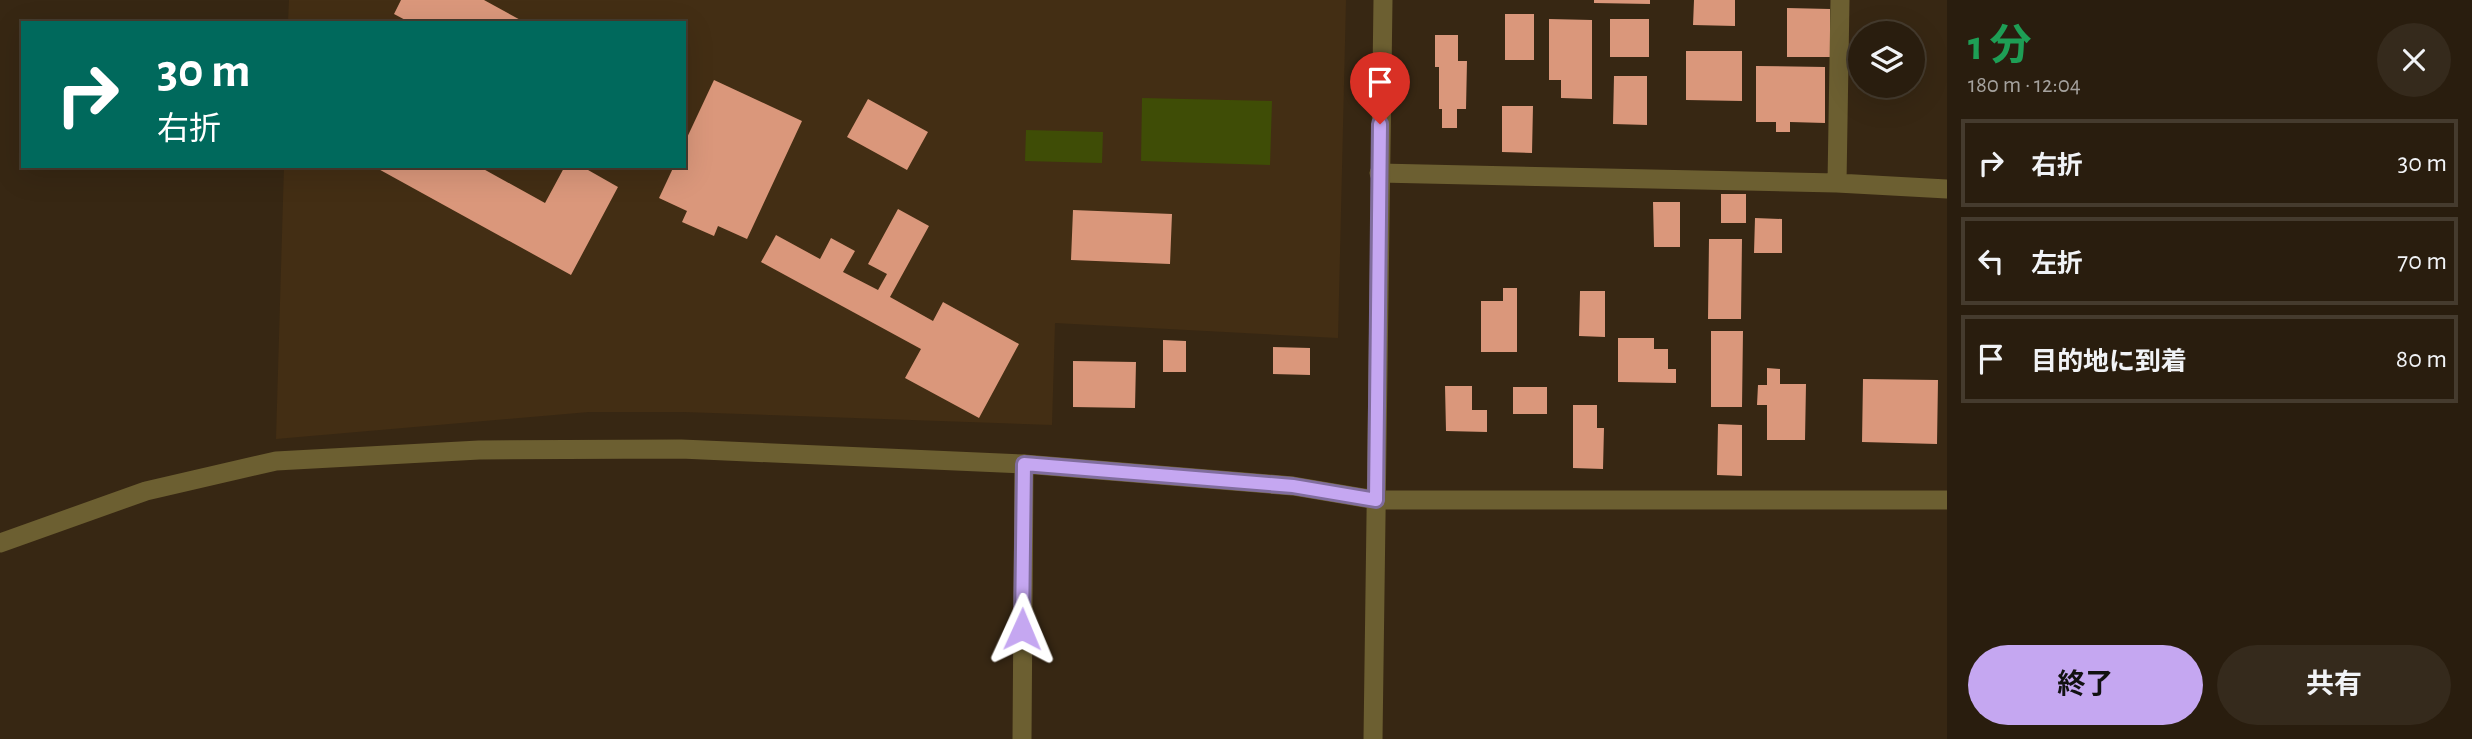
<!DOCTYPE html>
<html lang="ja">
<head>
<meta charset="utf-8">
<style>
	:root { --surface:#291d0e; --page:#352a1c; --text:#f1f3f6; --muted:#a5a29e; --line:#453b2e; --accent:#c5a7f1 }
	body { margin:0; font-family:"Alegreya Sans","Noto Sans JP",sans-serif; background:var(--page); color:var(--text); height:100vh; display:flex; flex-direction:column; font-size:26px; white-space:nowrap }
	* { box-sizing:border-box; margin:0 }
	p { font-size:23px; color:var(--muted) }
	.icon { flex:none; width:38px; height:38px; fill:none; stroke:currentColor; stroke-width:2; stroke-linecap:round; stroke-linejoin:round }
	.map { position:relative; flex:1; overflow:hidden }
	.details { display:flex; flex-direction:column; background:var(--surface); width:525px }
	.details>* { flex:none }
	.guide { position:absolute; left:21px; top:21px; width:665px; height:147px; border-radius:0px; box-shadow:0 7px 28px #0002,0 0 0 2px var(--line); background:#00695c; color:#fff; overflow:hidden }
	.controls { position:absolute; left:1848px; top:21px; display:grid; gap:14px }
	.controls a { display:grid; place-items:center; width:77px; height:77px; border-radius:50%; background:var(--surface); box-shadow:0 7px 28px #0002,0 0 0 2px var(--line); font-size:35px }
	.pin { position:absolute; display:grid; place-items:center; width:60px; height:60px; color:#fff; margin:-72px -30px; border-radius:50% 50% 50% 0; rotate:-45deg; box-shadow:0 0 7px #0007 }
	.pin .icon { rotate:45deg }
	.me { position:absolute; width:77px; margin:-38px; rotate:1deg; stroke-linejoin:round; filter:drop-shadow(0 0 5px #0008) }
	.turn { display:flex; align-items:center; gap:24px; height:147px; padding:0 21px; font-size:32px }
	.turn .icon { width:91px; height:91px; stroke-width:2.5 }
	.turn b { display:block; font-size:49px; line-height:60px }
	.round { display:grid; place-items:center; flex:none; width:74px; height:74px; border-radius:37px; background:var(--page) }
	.summary { display:flex; align-items:center; justify-content:space-between; height:119px; padding:0 21px }
	h1 { font-size:42px; font-weight:700; line-height:52px; color:#1e9e55 }
	.button { display:flex; gap:14px; margin-top:auto; padding:14px 21px }
	.button a { flex:1; height:80px; border-radius:42px; background:var(--accent); color:#111; font-size:28px; font-weight:700; line-height:80px; text-align:center }
	.button a+a { background:var(--page); color:var(--text) }
	ul { padding:0; list-style:none }
	li { display:flex; align-items:center; gap:21px; height:88px; margin:0 14px 10px; padding:0 7px; border:4px solid var(--line); border-radius:0px }
	li div { flex:1 }
	li b { display:block; font-size:26px }
	li em { font-style:normal }
	main { display:flex; flex:1; min-height:0 }
	.map>svg:first-child { display:block }
</style>
</head>
<body>
<main>
<div class="map">
<svg width="1947" height="739" viewBox="0 0 1947 739">
	<rect width="100%" height="100%" fill="#372713"/>
	<!-- built -->
	<path fill="#432e14" d="M289,0H1346L1338,338L1055,323L1052,425L683,412H589L276,439L284,166H684V23H288Z"/>
	<!-- water -->
	<path fill="#3f4d06" d="M1142,98L1272,101L1270,165L1141,161Z
		M1026,130L1103,132L1102,163L1025,161Z"/>
	<!-- building -->
	<path fill="#da977b" d="M401,0H484L526,23H411L394,14Z
		M1594,0H1650V4L1594,3Z
		M1694,0H1735V26L1693,25Z
		M1787,8L1830,9V57H1787Z
		M1505,14H1534V60H1505Z
		M1549,19L1592,20V99L1561,98V80H1549Z
		M1610,19H1649V57H1610Z
		M1435,35H1458V61H1467L1466,109H1457V128H1442V109H1439V67H1435Z
		M1686,51H1742V101L1686,100Z
		M1756,66L1825,67V123L1790,122V132H1776V122H1756Z
		M1614,76H1647V125L1613,124Z
		M714,80L802,121L747,239L718,226L714,236L682,222L687,211L659,198L674,166H684V144Z
		M868,99L928,132L907,170L847,137Z
		M1502,106H1533L1532,153L1502,152Z
		M373,166H478L545,203L565,166H581L618,187L571,275Z
		M1721,194H1746V223H1721Z
		M1653,202H1680V247H1654Z
		M898,209L929,226L890,297L933,321L943,302L1019,344L979,418L905,378L921,349L761,262L776,235L820,259L831,238L855,251L843,272L878,290L887,274L868,264Z
		M1073,210L1172,214L1170,264L1071,260Z
		M1755,218L1782,219V253H1754Z
		M1709,239H1742L1741,319H1708Z
		M1503,288H1517V352H1481V301H1503Z
		M1580,291H1605V337L1579,336Z
		M1711,331H1743L1742,407H1711Z
		M1618,338H1654V349H1668V369H1676V383L1618,382Z
		M1163,340L1186,341V372H1163Z
		M1273,347L1310,348V375L1273,374Z
		M1073,361L1136,362L1135,408L1073,407Z
		M1767,368L1780,369V384H1806L1805,440H1767V405H1757L1758,385H1767Z
		M1863,379L1938,380L1937,444L1862,442Z
		M1445,386H1472V410H1487V432L1446,431Z
		M1513,387H1547V414H1513Z
		M1573,405H1597V428H1604L1603,469L1573,468Z
		M1718,424L1742,425V476L1717,475Z"/>
	<g fill="none" stroke-linecap="round" stroke-linejoin="round">
		<!-- minor -->
		<path stroke="#6c5f31" stroke-width="19" d="M1379,173L1837,183L1947,189
			M1837,183L1840,0
			M1376,500H1947
			M1022,739L1024,464"/>
		<!-- tertiary -->
		<path stroke="#6c5f31" stroke-width="19" d="M0,543L146,491L276,461L479,450L681,449L1024,464L1293,486L1376,500
			M1373,739L1383,0"/>
	</g>
	<g fill="none" stroke-linecap="round" stroke-linejoin="round">
		<!-- route casing -->
		<g stroke="#806d9d" stroke-width="18">
			<path id="route" d="M1022,629L1024,464L1293,486L1376,500L1380,124"/>
		</g>
		<!-- route -->
		<use href="#route" stroke="#c5a7f1" stroke-width="12"/>
	</g>
</svg>
<div class="controls">
<a><svg class="icon" aria-label="layers" viewBox="0 0 24 24"><path d="M12 4l9 5-9 5-9-5zM3 14l9 5 9-5"/></svg></a>
</div>
<div class="pin" style="left:1380px;top:124px;background:#d93025"><svg class="icon" aria-label="arrive" viewBox="0 0 24 24"><path d="M6 21V4h12l-3 4 3 4H6"/></svg></div>
<svg class="me" style="left:1022px;top:629px" viewBox="-20 -20 40 40"><path d="M0-17L14 15 0 8-14 15z" fill="#c5a7f1" stroke="#fff" stroke-width="4"/></svg>
<div class="guide">
<div class="turn"><svg class="icon" aria-label="right" viewBox="0 0 24 24"><path d="M7 20v-9h11M14 6l5 5-5 5"/></svg><div><b>30 m</b>右折</div></div>
</div>
</div>
<section class="details">
<div class="summary"><div><h1>1 分</h1><p>180 m · 12:04</p></div><a class="round"><svg class="icon" aria-label="close" viewBox="0 0 24 24"><path d="M6 6l12 12M18 6L6 18"/></svg></a></div>
<ul>
<li><svg class="icon" aria-label="right" viewBox="0 0 24 24"><path d="M7 20v-9h11M14 6l5 5-5 5"/></svg><div><b>右折</b></div><em>30 m</em></li>
<li><svg class="icon" aria-label="left" viewBox="0 0 24 24"><path d="M17 20v-9H6M10 6l-5 5 5 5"/></svg><div><b>左折</b></div><em>70 m</em></li>
<li><svg class="icon" aria-label="arrive" viewBox="0 0 24 24"><path d="M6 21V4h12l-3 4 3 4H6"/></svg><div><b>目的地に到着</b></div><em>80 m</em></li>
</ul>
<div class="button"><a>終了</a><a>共有</a></div>
</section>
</main>
</body>
</html>
